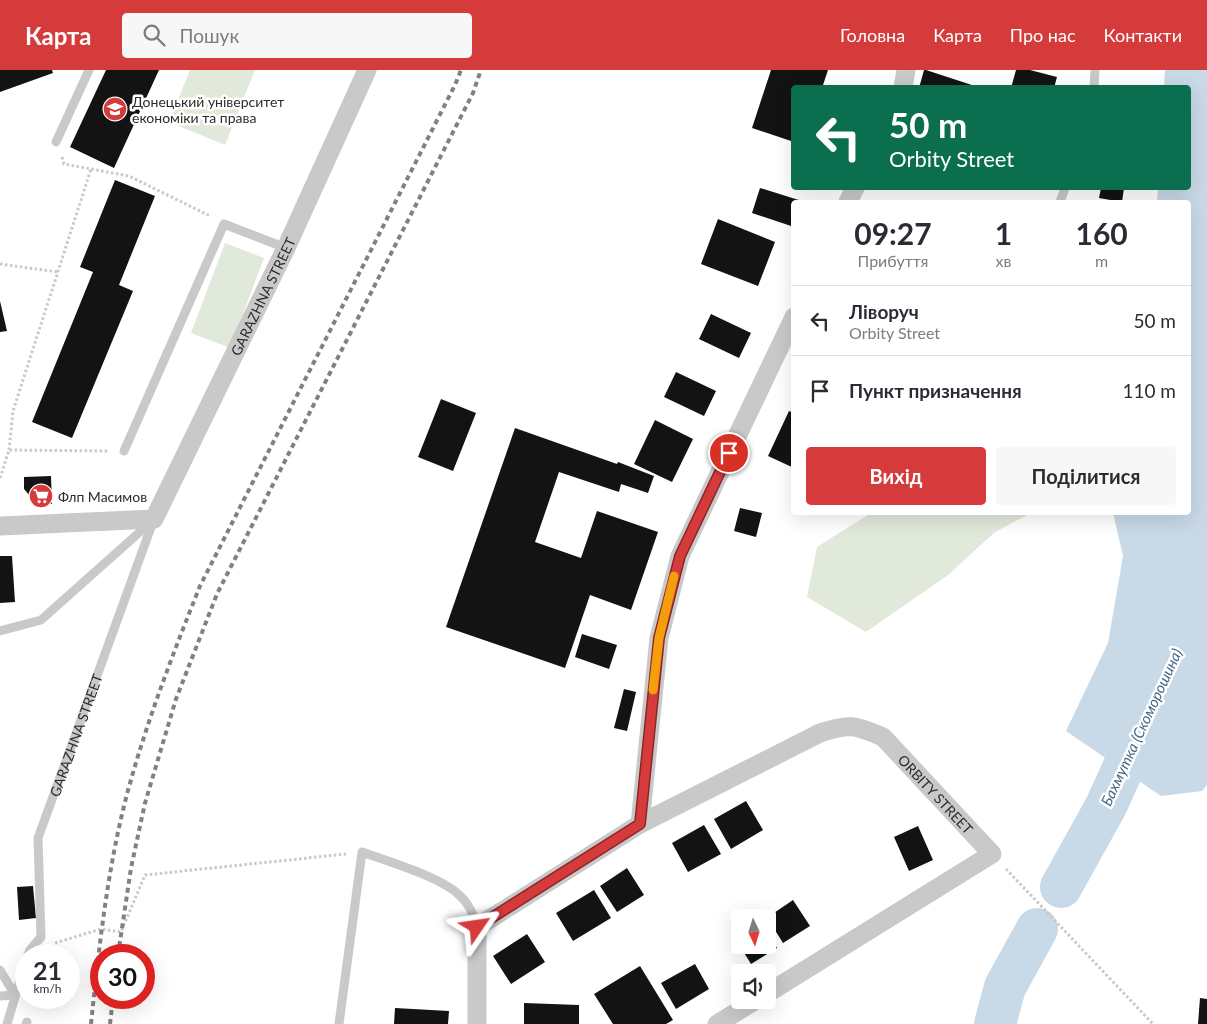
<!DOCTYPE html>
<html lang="uk">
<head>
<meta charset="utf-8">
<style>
	:root { --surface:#fff; --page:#f7f7f7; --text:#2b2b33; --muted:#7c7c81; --line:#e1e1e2; --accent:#d63b3c }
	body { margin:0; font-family:Lato,sans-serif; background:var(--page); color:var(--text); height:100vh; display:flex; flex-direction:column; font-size:19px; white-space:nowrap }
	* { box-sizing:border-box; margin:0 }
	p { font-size:16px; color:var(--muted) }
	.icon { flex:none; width:28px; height:28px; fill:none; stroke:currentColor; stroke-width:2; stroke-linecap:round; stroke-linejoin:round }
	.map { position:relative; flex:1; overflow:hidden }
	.side { position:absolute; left:791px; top:130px; width:400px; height:315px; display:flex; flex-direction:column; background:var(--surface); border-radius:5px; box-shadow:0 5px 20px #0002 }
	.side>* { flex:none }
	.guide { position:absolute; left:791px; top:15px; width:400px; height:105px; border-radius:5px; box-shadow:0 5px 20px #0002; background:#0b6e4f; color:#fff; overflow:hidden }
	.needle { width:32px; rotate:176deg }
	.tools { position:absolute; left:731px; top:839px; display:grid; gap:10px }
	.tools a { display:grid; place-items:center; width:45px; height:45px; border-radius:5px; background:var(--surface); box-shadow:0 5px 20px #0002; font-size:25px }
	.speed { position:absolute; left:15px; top:874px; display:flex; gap:10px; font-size:25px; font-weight:700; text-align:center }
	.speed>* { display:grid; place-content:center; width:65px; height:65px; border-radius:50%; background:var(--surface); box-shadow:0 5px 20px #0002; line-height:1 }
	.speed small { font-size:12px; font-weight:400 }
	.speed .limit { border:8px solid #d22; background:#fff; color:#111 }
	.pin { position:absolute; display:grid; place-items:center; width:42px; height:42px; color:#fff; margin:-21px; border:2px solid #fff; border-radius:50%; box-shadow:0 1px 5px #0007 }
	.me { position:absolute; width:55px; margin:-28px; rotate:58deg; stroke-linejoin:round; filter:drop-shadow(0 0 4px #0008) }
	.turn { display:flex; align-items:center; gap:18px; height:105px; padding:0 15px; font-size:22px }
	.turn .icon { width:65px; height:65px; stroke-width:2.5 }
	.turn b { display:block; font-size:35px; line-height:42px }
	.eta { display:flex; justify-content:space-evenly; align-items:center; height:85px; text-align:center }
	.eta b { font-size:30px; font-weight:700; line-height:35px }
	.cta { display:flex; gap:10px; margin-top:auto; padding:10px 15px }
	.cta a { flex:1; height:58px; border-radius:5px; background:var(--accent); color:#fff; font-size:20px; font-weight:700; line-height:58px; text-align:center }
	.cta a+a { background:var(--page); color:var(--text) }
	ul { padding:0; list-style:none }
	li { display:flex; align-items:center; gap:15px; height:70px; padding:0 15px; border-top:1px solid var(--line) }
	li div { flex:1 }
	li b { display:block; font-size:19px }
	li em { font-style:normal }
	header { display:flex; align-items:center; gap:30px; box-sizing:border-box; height:70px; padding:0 25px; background:var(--accent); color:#fff }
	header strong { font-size:24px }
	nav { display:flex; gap:28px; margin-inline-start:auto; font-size:18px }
	.search { width:350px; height:45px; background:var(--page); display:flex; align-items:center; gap:12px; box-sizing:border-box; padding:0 18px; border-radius:5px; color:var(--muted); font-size:19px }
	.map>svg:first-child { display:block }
</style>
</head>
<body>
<header>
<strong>Карта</strong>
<div class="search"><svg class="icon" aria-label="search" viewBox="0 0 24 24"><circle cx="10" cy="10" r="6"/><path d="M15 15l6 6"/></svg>Пошук</div>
<nav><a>Головна</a><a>Карта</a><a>Про нас</a><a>Контакти</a></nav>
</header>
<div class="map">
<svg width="1207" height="954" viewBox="0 0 1207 954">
	<rect width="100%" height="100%" fill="#fff"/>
	<!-- green -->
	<path fill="#e1e9da" d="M190,0H255L225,75L169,52Z
		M225,173L264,188L230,278L191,263Z
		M871,443V442L1031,443L995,462L948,505L866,562L807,527L817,477Z"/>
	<!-- water -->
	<path fill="#c8d9e7" d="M1165,0H1207V715L1202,721L1161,726L1066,661L1108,573L1123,486L1113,443L1189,442V132H1157L1158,118H1189V18L1164,17Z"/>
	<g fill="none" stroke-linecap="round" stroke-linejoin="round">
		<!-- river -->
		<path stroke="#c8d9e7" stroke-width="42" d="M1061,817L1106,736L1147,645
			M995,954L1005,917L1037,859"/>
	</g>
	<!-- building -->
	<path fill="#131313" d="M0,0H52L53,3L0,22Z
		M106,0H159L114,98L70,77Z
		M771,0H828L822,18H794V72L752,58Z
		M924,0H926L981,18H919Z
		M1016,0H1030L1057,7L1054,18H1011Z
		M115,110L155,126L119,215L133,221L72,368L32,352L93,202L80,197Z
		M760,118L805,132H794V157L752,143Z
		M1101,118H1124L1122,132L1099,128Z
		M718,149L775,172L758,216L701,194Z
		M0,231L7,261L0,262Z
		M711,244L751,263L739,288L699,269Z
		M676,302L716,321L704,346L664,327Z
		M441,329L476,343L453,401L418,387Z
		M789,341L794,343V398L768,386Z
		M655,350L693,369L672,412L634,394Z
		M515,358L617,394L618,392L654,406L648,423L621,414L619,422L559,402L535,472L581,488L597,441L658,462L631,540L590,525L565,598L446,557Z
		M51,406L52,434H37L24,419V407Z
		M740,438L762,443L756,467L734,461Z
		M0,486H12L15,532L0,533Z
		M582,564L617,575L609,599L575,587Z
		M624,619L636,622L627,661L614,658Z
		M746,731L763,760L731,779L714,749Z
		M704,755L721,784L688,802L672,773Z
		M918,756L933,790L909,801L894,767Z
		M627,798L644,825L617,842L600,816Z
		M33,816L36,848L19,850L17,817Z
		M594,820L611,848L573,871L556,843Z
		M793,830L810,856L783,873L768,849V847Z
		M768,863L777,878L751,894L735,868L740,865V875H768Z
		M527,864L545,892L511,914L493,886Z
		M695,894L709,919L676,939L661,913Z
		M640,896L673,950L666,954H613L594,924Z
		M1200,928L1207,929V954H1198Z
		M524,933L579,935V954H524Z
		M395,938L449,941L448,954H394Z"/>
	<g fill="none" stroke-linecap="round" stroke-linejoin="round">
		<!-- path -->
		<path stroke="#c9c9c9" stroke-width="3" stroke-dasharray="2.5 2.5" stroke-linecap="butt" d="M62,87L64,94L129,106L210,146
			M0,194L58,202
			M9,380L13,341L91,99
			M0,408L9,380L108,381
			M1006,799L1153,954
			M55,873L101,859L121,862L145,805L346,784"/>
		<!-- service -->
		<g stroke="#c9c9c9" stroke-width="9">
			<path d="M1094,18L1095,0"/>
			<path d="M56,72L89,0"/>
			<path d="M1060,132L1065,118"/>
			<path d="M124,381L224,154L286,178"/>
			<path d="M0,561L41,550L151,452"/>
			<path id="s1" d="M28,885L30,880L41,867L38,768L154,449"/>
			<path d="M0,900L15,925L0,926"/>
			<path d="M7,954L26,890"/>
			<path d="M26,954L27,952"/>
			<path d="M339,954L362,782C387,791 440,807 458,824C469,833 473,844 477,857"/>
		</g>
		<!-- minor -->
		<g stroke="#c9c9c9" stroke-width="19">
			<path d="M903,18L906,0"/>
			<path d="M848,132L855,118"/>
			<path id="s2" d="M0,456L154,449L286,178L367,0"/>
			<path id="s3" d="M640,754L820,663C849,653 855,655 883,667L992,784L768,923"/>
			<path d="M477,954V857L640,754L659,568L680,486L794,247"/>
			<path d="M717,954L756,930"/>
		</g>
		<!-- rail -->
		<path stroke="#818181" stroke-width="4" stroke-dasharray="5 4" stroke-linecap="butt" d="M118,885L131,798L145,733L176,629L217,524L473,23L481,0
			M91,954C99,878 107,802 126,728C145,656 172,586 200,516L455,15L461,0
			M110,954L113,928"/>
	</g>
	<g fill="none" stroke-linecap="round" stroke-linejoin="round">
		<!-- route casing -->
		<g stroke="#8b2627" stroke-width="12">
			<path id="route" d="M477,857L640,754L659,568L680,486L729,383"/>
		</g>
		<!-- route -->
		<use href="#route" stroke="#d63b3c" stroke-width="9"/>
		<!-- slow -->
		<path stroke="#f59e0b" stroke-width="9" d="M653,620L659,568L674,506"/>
	</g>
	<!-- icons -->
	<defs>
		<g id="university-disc" transform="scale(1.25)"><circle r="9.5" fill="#d63b3c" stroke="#fff"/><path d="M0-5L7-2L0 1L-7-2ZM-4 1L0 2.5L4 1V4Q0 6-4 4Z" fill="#fff"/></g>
		<g id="supermarket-disc" transform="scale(1.25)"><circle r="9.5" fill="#d63b3c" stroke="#fff"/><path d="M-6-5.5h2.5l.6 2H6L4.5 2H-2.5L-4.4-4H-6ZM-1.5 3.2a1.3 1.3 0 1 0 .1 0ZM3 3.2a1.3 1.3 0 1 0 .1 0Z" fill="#fff"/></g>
	</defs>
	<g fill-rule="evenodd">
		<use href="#university-disc" x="115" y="39"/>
		<use href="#supermarket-disc" x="41" y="426"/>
	</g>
	<g text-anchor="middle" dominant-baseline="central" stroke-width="5" stroke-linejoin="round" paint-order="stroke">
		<!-- poi labels -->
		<g font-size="14" fill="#2c2c2c" stroke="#fff" text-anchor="start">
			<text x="132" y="31">Донецький університет<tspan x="132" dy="16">економіки та права</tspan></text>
			<text x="58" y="426">Флп Масимов</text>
		</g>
		<!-- street labels -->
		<g font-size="14" fill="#2c2c2c" stroke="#fff">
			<text stroke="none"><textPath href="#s2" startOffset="402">GARAZHNA STREET</textPath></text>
			<text stroke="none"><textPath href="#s1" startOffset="231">GARAZHNA STREET</textPath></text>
			<text stroke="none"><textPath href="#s3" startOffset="345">ORBITY STREET</textPath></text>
		</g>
		<!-- water labels -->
		<g font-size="15" font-style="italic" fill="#416787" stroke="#fff">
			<text transform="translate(1141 657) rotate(-65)">Бахмутка (Скоморошина)</text>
		</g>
	</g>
</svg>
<div class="tools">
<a><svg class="needle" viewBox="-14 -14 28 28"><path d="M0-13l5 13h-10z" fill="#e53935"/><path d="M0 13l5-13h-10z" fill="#7c7c81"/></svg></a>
<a><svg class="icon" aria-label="sound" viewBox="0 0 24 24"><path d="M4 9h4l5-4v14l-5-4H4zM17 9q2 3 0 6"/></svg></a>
</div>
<div class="speed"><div>21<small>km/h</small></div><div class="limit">30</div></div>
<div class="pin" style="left:729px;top:383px;background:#d93025"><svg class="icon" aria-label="arrive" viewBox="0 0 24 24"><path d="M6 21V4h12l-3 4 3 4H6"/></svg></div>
<svg class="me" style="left:477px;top:857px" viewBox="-20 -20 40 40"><path d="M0-17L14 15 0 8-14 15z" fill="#d63b3c" stroke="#fff" stroke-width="4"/></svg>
<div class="guide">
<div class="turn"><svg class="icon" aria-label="left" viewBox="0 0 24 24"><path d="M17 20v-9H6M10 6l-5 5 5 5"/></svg><div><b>50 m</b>Orbity Street</div></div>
</div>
<section class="side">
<div class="eta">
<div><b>09:27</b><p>Прибуття</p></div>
<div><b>1</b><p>хв</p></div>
<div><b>160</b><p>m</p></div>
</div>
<ul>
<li><svg class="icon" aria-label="left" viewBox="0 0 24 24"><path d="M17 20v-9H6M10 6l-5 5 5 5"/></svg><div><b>Ліворуч</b><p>Orbity Street</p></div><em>50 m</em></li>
<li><svg class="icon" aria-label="arrive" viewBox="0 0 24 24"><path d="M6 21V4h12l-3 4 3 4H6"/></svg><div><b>Пункт призначення</b></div><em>110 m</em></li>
</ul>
<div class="cta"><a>Вихід</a><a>Поділитися</a></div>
</section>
</div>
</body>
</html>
